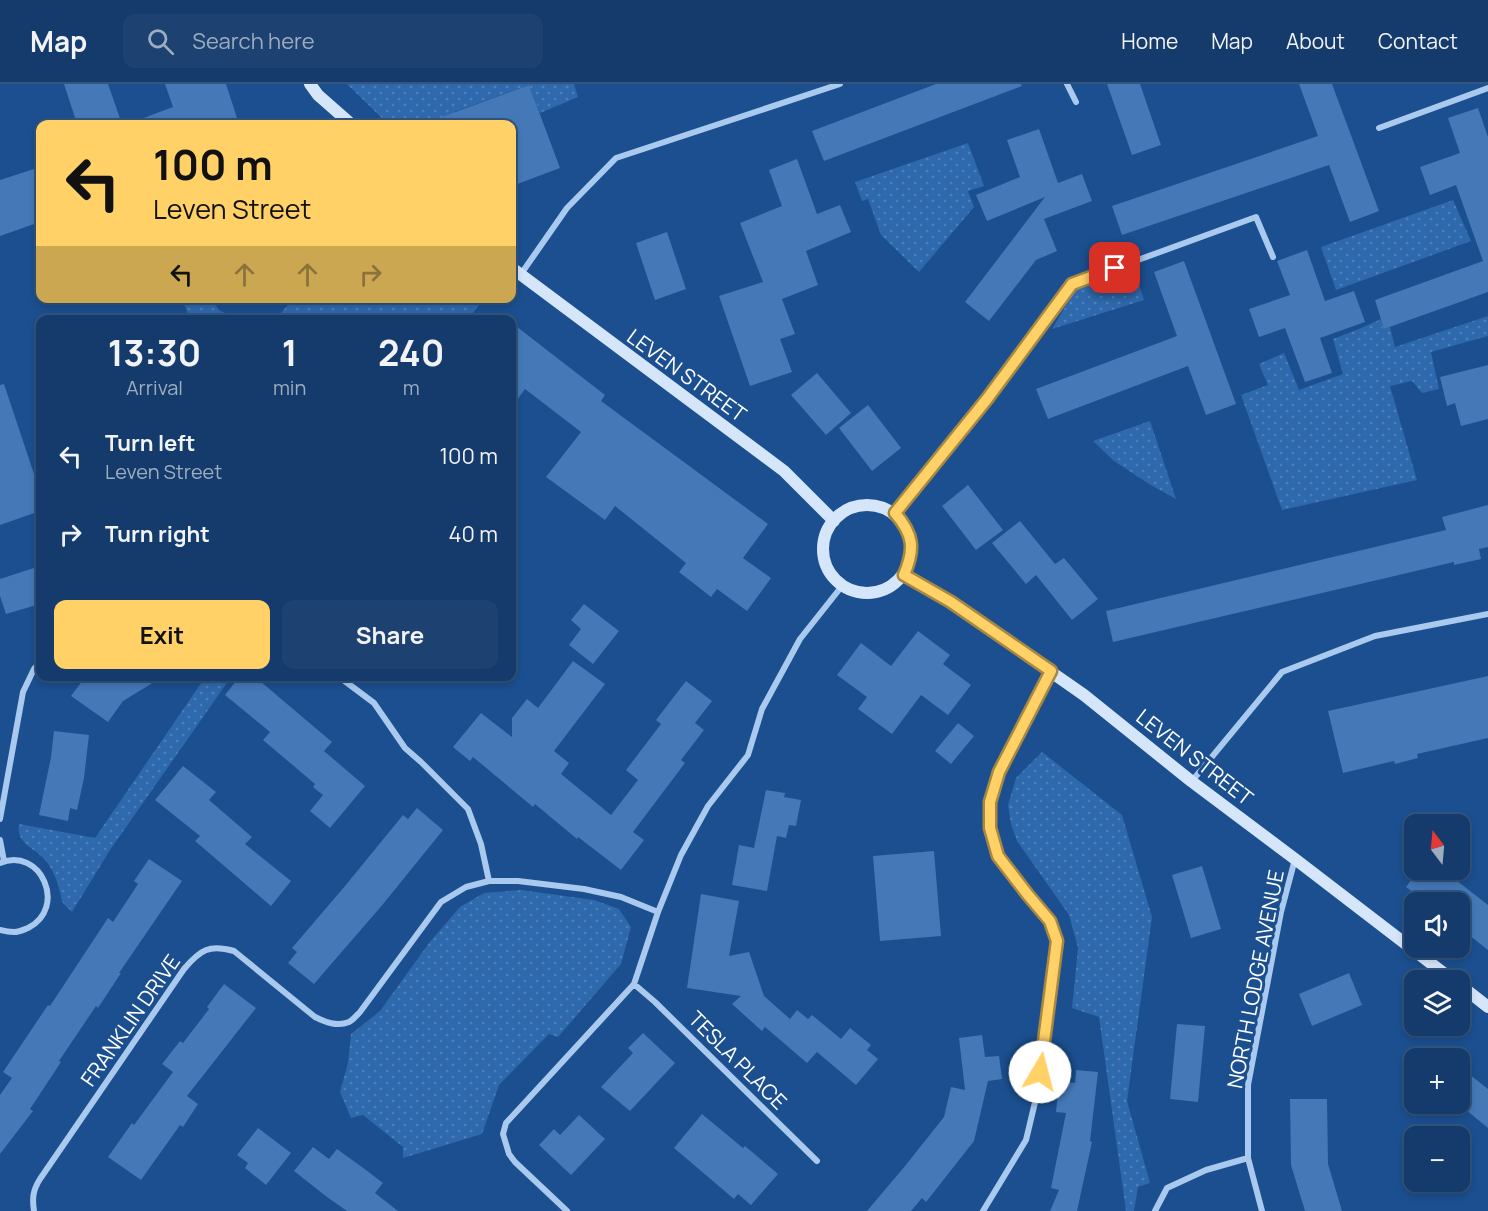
<!DOCTYPE html>
<html lang="en">
<head>
<meta charset="utf-8">
<style>
	:root { --surface:#143b6b; --page:#1d4271; --text:#f1f3f6; --muted:#9dadc1; --line:#33557e; --accent:#ffd166 }
	body { margin:0; font-family:Manrope,sans-serif; background:var(--page); color:var(--text); height:100vh; display:flex; flex-direction:column; font-size:22px; white-space:nowrap }
	* { box-sizing:border-box; margin:0 }
	p { font-size:20px; color:var(--muted) }
	.icon { flex:none; width:33px; height:33px; fill:none; stroke:currentColor; stroke-width:2; stroke-linecap:round; stroke-linejoin:round }
	.map { position:relative; flex:1; overflow:hidden }
	.drawer { position:absolute; left:36px; top:231px; width:480px; height:366px; display:flex; flex-direction:column; background:var(--surface); border-radius:12px; box-shadow:0 3px 9px #0003,0 0 0 2px var(--line) }
	.drawer>* { flex:none }
	.banner { position:absolute; left:36px; top:36px; width:480px; height:183px; border-radius:12px; box-shadow:0 3px 9px #0003,0 0 0 2px var(--line); background:#ffd166; color:#111; overflow:hidden }
	.needle { width:39px; rotate:344deg }
	.tools { position:absolute; left:1404px; top:730px; display:grid; gap:12px }
	.tools a { display:grid; place-items:center; width:66px; height:66px; border-radius:12px; background:var(--surface); box-shadow:0 3px 9px #0003,0 0 0 2px var(--line); font-size:30px }
	.pin { position:absolute; display:grid; place-items:center; width:51px; height:51px; color:#fff; margin:-26px; border-radius:12px; box-shadow:0 3px 9px #0006 }
	.me { position:absolute; width:66px; margin:-33px; rotate:8deg; stroke-linejoin:round; filter:drop-shadow(0 0 4px #0008) }
	.turn { display:flex; align-items:center; gap:21px; height:126px; padding:0 18px; font-size:27px }
	.turn .icon { width:78px; height:78px; stroke-width:2.5 }
	.turn b { display:block; font-size:42px; line-height:51px }
	.lanes { display:flex; align-items:center; height:57px; padding:0 18px; background:#0003; justify-content:center; gap:30px; direction:ltr }
	.lanes .off { opacity:.35 }
	.eta { display:flex; justify-content:space-evenly; align-items:center; height:102px; text-align:center }
	.eta b { font-size:36px; font-weight:700; line-height:42px }
	.action { display:flex; gap:12px; margin-top:auto; padding:12px 18px }
	.action a { flex:1; height:69px; border-radius:12px; background:var(--accent); color:#111; font-size:24px; font-weight:700; line-height:69px; text-align:center }
	.action a+a { background:var(--page); color:var(--text) }
	ul { padding:0; list-style:none }
	li { display:flex; align-items:center; gap:18px; height:78px; padding:0 18px }
	li div { flex:1 }
	li b { display:block; font-size:22px }
	li em { font-style:normal }
	header { display:flex; align-items:center; gap:36px; box-sizing:border-box; height:84px; padding:0 30px; background:var(--surface); border-bottom:2px solid var(--line) }
	header strong { font-size:28px }
	nav { display:flex; gap:33px; margin-inline-start:auto; font-size:21px }
	.search { width:420px; height:54px; background:var(--page); display:flex; align-items:center; gap:15px; box-sizing:border-box; padding:0 21px; border-radius:12px; color:var(--muted); font-size:22px }
	.map>svg:first-child { display:block }
</style>
</head>
<body>
<header>
<strong>Map</strong>
<div class="search"><svg class="icon" aria-label="search" viewBox="0 0 24 24"><circle cx="10" cy="10" r="6"/><path d="M15 15l6 6"/></svg>Search here</div>
<nav><a>Home</a><a>Map</a><a>About</a><a>Contact</a></nav>
</header>
<div class="map">
<svg width="1488" height="1127" viewBox="0 0 1488 1127">
	<defs>
		<pattern id="grass-dots" width="8" height="8" patternUnits="userSpaceOnUse" patternTransform="scale(1.5)"><rect width="8" height="8" fill="#2e69ad"/><path d="M2 2h.1M6 6h.1" fill="none" stroke="#4d80b9" stroke-width="1.8" stroke-linecap="round"/></pattern>
	</defs>
	<rect width="100%" height="100%" fill="#1b4f8f"/>
	<!-- grass -->
	<path fill="url(#grass-dots)" d="M347,0H574L578,13L540,29L529,1L454,28L458,40H388Z
		M968,59L984,102L968,107L974,123L919,188L881,151L868,115L862,117L855,98Z
		M1453,116L1471,157L1336,206L1321,163Z
		M1133,182L1144,216L1052,245L1077,203Z
		M294,214H483V215L469,235H267L280,230Z
		M182,215H212L219,226L237,235H190Z
		M1488,232V252L1431,268L1439,305L1422,309L1412,297L1390,302L1417,396L1282,426L1241,311L1268,301L1259,280L1284,269L1299,306L1343,290L1333,255L1359,245L1381,235L1384,245L1390,243L1395,263Z
		M1150,337L1176,415L1149,400L1114,377L1093,357Z
		M206,592L231,593L110,766L72,828C69,825 64,821 62,817C61,814 61,811 60,808C57,796 53,786 46,777C35,763 16,761 19,740L95,754Z
		M1042,668L1122,731L1152,833L1127,1017L1150,1099L1138,1103L1134,1127H1126L1099,933L1072,924L1078,864L1069,831L1017,757L1011,740L1008,721L1016,694Z
		M521,806L594,816L619,825L631,843L621,880L558,953L549,950L499,1001L482,1050L403,1074V1063L363,1031L351,1034L340,1008L348,979L351,950L380,927L429,859L460,823L484,809Z"/>
	<!-- building -->
	<path fill="#4478b7" d="M64,0H108L122,40H77Z
		M165,0H226L239,40H133V38L173,23Z
		M936,0H1021L1022,2L824,77L812,47Z
		M1107,0H1140L1161,61L1132,71Z
		M1299,0H1332L1379,127L1350,138L1329,81L1122,151L1112,122L1318,52Z
		M529,1L560,84L512,102V40H428V38Z
		M1478,24L1488,53V208L1384,245L1375,216L1483,177L1456,101L1430,111L1420,83L1460,69L1448,34Z
		M1039,45L1058,99L1082,90L1092,117L1044,135L1057,167L1036,176L989,237L965,218L1045,113L987,137L976,111L1020,93L1007,56Z
		M797,75L817,130L840,121L851,148L806,167L818,201L782,215L795,250L780,255L792,288L750,302L719,212L763,198L740,139L782,122L769,86Z
		M40,83V138L0,152V96Z
		M667,148L686,205L655,216L636,159Z
		M1307,166L1325,217L1354,207L1365,238L1320,254L1332,289L1305,298L1285,244L1259,253L1249,225L1290,211L1277,177Z
		M1184,177L1236,320L1206,331L1188,282L1048,335L1036,305L1177,252L1154,188Z
		M512,239L605,311L601,317L768,440L743,474L771,494L747,527L717,505L711,513L679,488L686,479L615,422L605,436L546,393L581,348L525,305L512,323Z
		M1488,281V335L1461,342L1455,319L1447,322L1440,293Z
		M817,289L851,329L826,351L791,311Z
		M4,300L40,408V427L0,441V301Z
		M868,321L901,364L872,387L839,344Z
		M968,401L1003,446L976,466L942,422Z
		M1488,421V463L1479,465L1481,475L1454,481V478L1113,558L1106,527L1446,446L1442,433Z
		M1020,437L1055,480L1064,474L1098,515L1072,536L1036,491L1026,500L992,459Z
		M34,484L40,506V520L6,530L0,512V495Z
		M584,520L619,547L593,580L569,561L581,545L571,536Z
		M918,547L950,571L943,580L971,601L948,631L921,611L892,650L858,625L867,613L837,591L861,559L891,582Z
		M573,577L605,600L554,667L569,679L561,690L611,731L638,696L626,686L661,640L656,636L686,597L712,617L695,639L704,646L681,676L685,679L633,748L644,756L621,786L578,753L577,755L535,720L533,723L473,673L470,677L453,663L481,629L512,653V634L527,615L538,624Z
		M86,592H164L123,617L108,638L71,612Z
		M240,592H254L332,658L324,667L365,702L330,744L310,727L323,711L313,703L315,700L263,656L270,648L225,611Z
		M1488,592V654L1417,670L1418,674L1395,680L1394,677L1343,689L1328,627Z
		M958,639L974,652L951,680L935,667Z
		M54,647L89,651L84,694L77,726L70,724L68,737L39,731L51,673Z
		M183,682L216,708L209,716L252,753L245,760L291,797L271,822L195,757L200,752L155,716Z
		M766,706L785,709L784,713L801,716L796,742L789,741L786,754L777,752L767,807L732,801L739,761L754,764Z
		M417,724L443,746L384,819L314,900L288,879L297,868L292,864L345,802L403,731L408,735Z
		M934,767L941,852L880,857L873,772Z
		M149,775L182,797L119,889H121L98,924L96,922L59,977L61,978L30,1025L33,1027L0,1070V1011L12,994L3,988L48,921L50,922L108,834L113,838L138,800L134,797Z
		M1202,782L1221,845L1191,854L1172,791Z
		M1419,786H1443L1488,821V866L1460,844V819H1427L1406,803Z
		M701,810L739,817L729,872L749,868L764,912L790,935L797,926L808,935L812,931L841,955L850,944L871,961L867,966L878,975L856,1001L817,968L807,979L765,943L762,947L732,920L741,912L687,904Z
		M1349,889L1362,921L1312,942L1299,910Z
		M224,900L256,924L187,1012L198,1020L183,1043L180,1041L141,1096L108,1073L132,1039L134,1041L173,988L162,980L180,957L183,959L209,925L207,923Z
		M1177,940L1205,942L1198,1018L1170,1015Z
		M643,949L675,979L630,1027L601,1003L633,969L628,964Z
		M982,951L985,973L999,972L1002,995L988,997L974,1057L926,1118L922,1114L911,1127H867L905,1082L944,1033L951,1003L965,1006L959,954Z
		M1460,983L1488,1005V1044L1460,1021Z
		M1076,986L1098,988L1090,1057L1092,1058L1077,1127H1050L1059,1106L1051,1104L1066,1029L1056,1028L1059,997L1075,999Z
		M1290,1015H1327L1328,1080L1342,1127H1305L1291,1081Z
		M702,1030L743,1064L745,1062L778,1090L751,1121L738,1110L734,1115L674,1064Z
		M579,1031L605,1055L571,1091L539,1061L554,1045L560,1051Z
		M258,1044L291,1069L266,1101L245,1084L248,1079L237,1071Z
		M313,1063L329,1075L337,1065L366,1086L383,1099L375,1109L398,1127H347L327,1113L294,1087Z"/>
	<g fill="none" stroke-linecap="round" stroke-linejoin="round">
		<!-- street -->
		<path stroke="#a9c9ee" stroke-width="6" d="M1067,0L1076,18
			M1379,44L1488,4
			M521,190L567,124L616,74L840,0
			M895,429L987,315L1072,200L1256,133L1273,173
			M338,592L374,619L405,664L421,678L468,725L481,760L489,797
			M1192,697L1282,588L1375,552L1488,530
			M0,735L23,608L34,585L40,578
			M0,756L4,777
			M0,779C41,762 68,824 28,844C23,846 19,848 14,848C10,848 4,847 0,846
			M634,900L655,918L817,1077
			M34,1127C32,1114 33,1106 40,1095L184,885C200,866 209,860 234,867L315,933C325,938 337,943 349,938C353,936 357,931 360,928L441,818L466,803L489,797H518L584,805L621,813L658,828
			M567,1127L515,1078L509,1070L503,1050L506,1039L634,900L658,828L681,771L708,722L748,671L762,625L800,555L842,502
			M983,1127L1026,1056L1037,1010L1057,857L1050,837L1028,811L998,772L990,744V718L999,688L1051,587
			M1155,1127L1167,1104L1206,1086L1248,1074
			M1262,1127L1248,1074V1001L1281,828L1295,775"/>
		<!-- secondary -->
		<path stroke="#d6e6fa" stroke-width="12" d="M310,0L318,11L351,40
			M512,184L784,387L834,437
			M823 465a44 44 0 1 1 88 0a44 44 0 1 1-88 0Z
			M904,491L951,518L1084,611L1191,697L1295,775L1454,897
			M1460,901L1488,923"/>
	</g>
	<g fill="none" stroke-linecap="round" stroke-linejoin="round">
		<!-- route casing -->
		<g stroke="#a68842" stroke-width="15">
			<path id="route" d="M1040,988L1057,857L1050,837L1028,811L998,772L990,744V718L999,688L1051,587L951,518L904,491C915,465 914,451 895,429L987,315L1072,200L1115,184"/>
		</g>
		<!-- route -->
		<use href="#route" stroke="#ffd166" stroke-width="10"/>
	</g>
	<g text-anchor="middle" dominant-baseline="central" stroke-width="6" stroke-linejoin="round" paint-order="stroke">
		<!-- street labels -->
		<g font-size="21" fill="#fff" stroke="#1b4f8f">
			<text transform="translate(687 291) rotate(36)">LEVEN STREET</text>
			<text transform="translate(1195 673) rotate(38)">LEVEN STREET</text>
			<text transform="translate(1255 895) rotate(-79)">NORTH LODGE AVENUE</text>
			<text transform="translate(130 936) rotate(-55)">FRANKLIN DRIVE</text>
			<text transform="translate(738 976) rotate(45)">TESLA PLACE</text>
		</g>
	</g>
</svg>
<div class="tools">
<a><svg class="needle" viewBox="-14 -14 28 28"><path d="M0-13l5 13h-10z" fill="#e53935"/><path d="M0 13l5-13h-10z" fill="#9dadc1"/></svg></a>
<a><svg class="icon" aria-label="sound" viewBox="0 0 24 24"><path d="M4 9h4l5-4v14l-5-4H4zM17 9q2 3 0 6"/></svg></a>
<a><svg class="icon" aria-label="layers" viewBox="0 0 24 24"><path d="M12 4l9 5-9 5-9-5zM3 14l9 5 9-5"/></svg></a>
<a>+</a>
<a>−</a>
</div>
<div class="pin" style="left:1115px;top:184px;background:#d93025"><svg class="icon" aria-label="arrive" viewBox="0 0 24 24"><path d="M6 21V4h12l-3 4 3 4H6"/></svg></div>
<svg class="me" style="left:1040px;top:988px" viewBox="-20 -20 40 40"><circle r="19" fill="#fff"/><path d="M0-13L10 11 0 6-10 11z" fill="#ffd166"/></svg>
<div class="banner">
<div class="turn"><svg class="icon" aria-label="left" viewBox="0 0 24 24"><path d="M17 20v-9H6M10 6l-5 5 5 5"/></svg><div><b>100 m</b>Leven Street</div></div>
<div class="lanes"><svg class="icon" aria-label="left" viewBox="0 0 24 24"><path d="M17 20v-9H6M10 6l-5 5 5 5"/></svg><svg class="icon off" aria-label="ahead" viewBox="0 0 24 24"><path d="M12 20V5M6 11l6-6 6 6"/></svg><svg class="icon off" aria-label="ahead" viewBox="0 0 24 24"><path d="M12 20V5M6 11l6-6 6 6"/></svg><svg class="icon off" aria-label="right" viewBox="0 0 24 24"><path d="M7 20v-9h11M14 6l5 5-5 5"/></svg></div>
</div>
<section class="drawer">
<div class="eta">
<div><b>13:30</b><p>Arrival</p></div>
<div><b>1</b><p>min</p></div>
<div><b>240</b><p>m</p></div>
</div>
<ul>
<li><svg class="icon" aria-label="left" viewBox="0 0 24 24"><path d="M17 20v-9H6M10 6l-5 5 5 5"/></svg><div><b>Turn left</b><p>Leven Street</p></div><em>100 m</em></li>
<li><svg class="icon" aria-label="right" viewBox="0 0 24 24"><path d="M7 20v-9h11M14 6l5 5-5 5"/></svg><div><b>Turn right</b></div><em>40 m</em></li>
</ul>
<div class="action"><a>Exit</a><a>Share</a></div>
</section>
</div>
</body>
</html>
